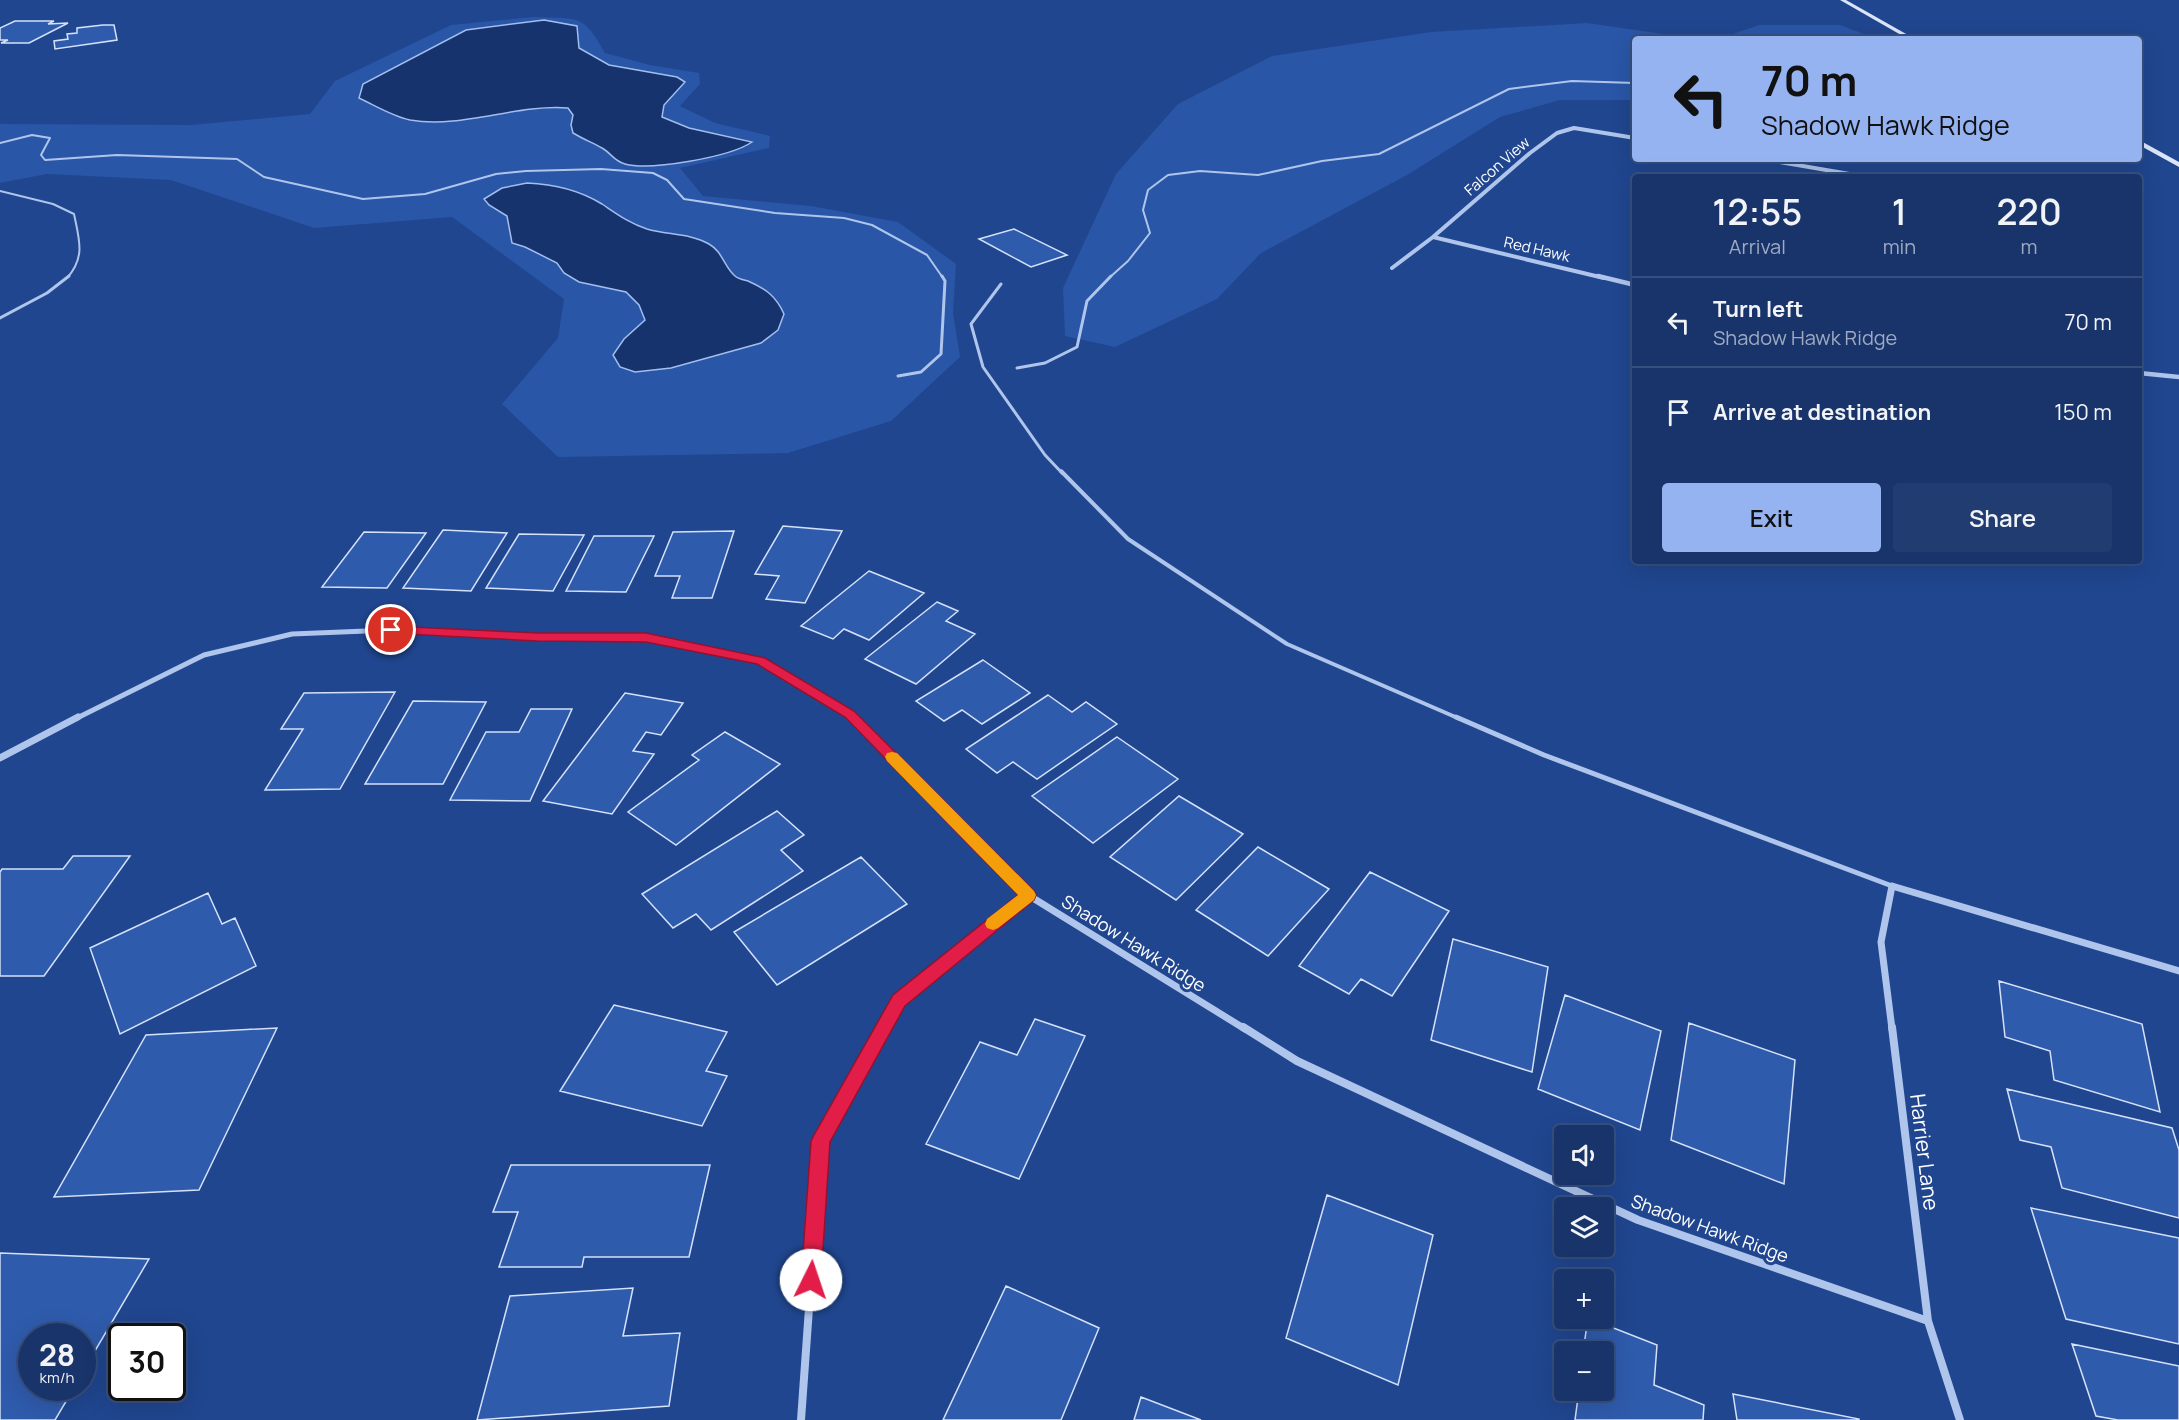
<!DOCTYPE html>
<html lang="en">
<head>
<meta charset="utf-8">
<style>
	:root { --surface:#18346b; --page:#213c71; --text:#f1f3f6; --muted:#9faac1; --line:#364f7e; --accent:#95b2f1 }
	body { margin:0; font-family:Manrope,sans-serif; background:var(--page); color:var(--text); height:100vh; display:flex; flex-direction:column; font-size:22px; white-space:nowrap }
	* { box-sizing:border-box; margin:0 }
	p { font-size:20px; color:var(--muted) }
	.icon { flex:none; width:33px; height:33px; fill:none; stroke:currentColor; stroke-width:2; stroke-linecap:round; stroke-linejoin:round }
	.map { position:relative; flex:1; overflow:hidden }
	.side { position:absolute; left:1632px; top:174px; width:510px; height:390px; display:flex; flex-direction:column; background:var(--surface); border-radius:6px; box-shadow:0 6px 24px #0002,0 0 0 2px var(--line) }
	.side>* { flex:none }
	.guide { position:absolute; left:1632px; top:36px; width:510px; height:126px; border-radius:6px; box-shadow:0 6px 24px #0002,0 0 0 2px var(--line); background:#95b2f1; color:#111; overflow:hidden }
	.controls { position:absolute; left:1554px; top:1125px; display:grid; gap:12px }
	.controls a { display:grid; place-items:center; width:60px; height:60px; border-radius:6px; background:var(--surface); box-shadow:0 6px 24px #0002,0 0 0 2px var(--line); font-size:30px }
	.speed { position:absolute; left:18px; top:1323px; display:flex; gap:12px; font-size:30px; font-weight:700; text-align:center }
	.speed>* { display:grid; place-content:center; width:78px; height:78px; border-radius:50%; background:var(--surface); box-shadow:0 6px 24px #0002,0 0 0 2px var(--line); line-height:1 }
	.speed small { font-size:15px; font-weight:400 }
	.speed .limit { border:3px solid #111; border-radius:9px; background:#fff; color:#111 }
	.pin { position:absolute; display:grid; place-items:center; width:51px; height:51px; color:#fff; margin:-26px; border:3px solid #fff; border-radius:50%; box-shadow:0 2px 6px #0007 }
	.me { position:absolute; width:66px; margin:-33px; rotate:4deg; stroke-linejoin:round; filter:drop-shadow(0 0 4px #0008) }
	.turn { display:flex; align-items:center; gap:21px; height:126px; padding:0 30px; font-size:27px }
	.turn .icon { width:78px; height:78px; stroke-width:2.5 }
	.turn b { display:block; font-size:42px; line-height:51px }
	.eta { display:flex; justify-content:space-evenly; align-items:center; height:102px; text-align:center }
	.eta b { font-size:36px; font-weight:600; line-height:42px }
	.button { display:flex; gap:12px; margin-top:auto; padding:12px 30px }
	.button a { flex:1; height:69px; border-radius:6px; background:var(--accent); color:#111; font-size:24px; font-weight:600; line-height:69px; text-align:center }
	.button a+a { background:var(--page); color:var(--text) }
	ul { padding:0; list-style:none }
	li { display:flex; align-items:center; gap:18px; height:90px; padding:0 30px; border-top:2px solid var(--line) }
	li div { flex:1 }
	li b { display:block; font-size:22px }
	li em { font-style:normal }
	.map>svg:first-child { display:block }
</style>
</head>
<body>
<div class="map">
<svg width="2179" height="1420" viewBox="0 0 2179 1420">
	<rect width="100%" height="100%" fill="#20468f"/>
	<!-- green -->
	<path fill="#2956a7" d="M534,17C578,19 583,13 605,53L650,65L699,73L700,84L680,106L715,123L770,136L769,148L680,168L703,196L811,206L898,222L956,264L953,313L960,357L891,421L788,453L558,457L502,404L558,338L564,299L452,217L314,228L171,180L47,174L0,183V124L191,125L310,114L335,81L451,25Z
		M1587,23L1670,35L1727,36L1759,25H1840L1877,39H1635V100H1560L1500,117L1407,175L1261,253L1217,299L1115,347L1065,336L1063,288L1116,174L1178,104L1272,56L1431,32Z"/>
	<!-- water -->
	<path fill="#16336d" stroke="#a2beee" stroke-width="1.5" d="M544,20L577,26L579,48L609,65L677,77L685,82L664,105L662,117L689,128L752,142C730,157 650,171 625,164C614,161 611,153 602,148C593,143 583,139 573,133L571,125L573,115L568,108C516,104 462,129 410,120C392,116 376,106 359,98L363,84L466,30Z
		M527,183C554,184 579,190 602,204C617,214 629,223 647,229C667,235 690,233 709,244C723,252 724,267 735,276C738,279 744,280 748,281C766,289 776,296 784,314L778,330L761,343L671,368L635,372L620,367L613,355L624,339L645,320L639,305L626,292L579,282L564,273L557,263L525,247L512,243L507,216L489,205L484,199L502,188Z"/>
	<!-- building -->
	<path fill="#2f5bac" stroke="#d4e1f9" stroke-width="1.5" d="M15,21H54L48,24L68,23L29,43H1L8,40H0V28Z
		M103,25H114L117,40L55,49L54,41L68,39L67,34L77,33V28Z
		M1014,229L1067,255L1031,267L979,239Z
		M783,526L842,531L805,603L766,599L779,576L755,574Z
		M443,530L507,533L471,591L403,588Z
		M734,531L712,598H672L680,576H655L673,532Z
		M364,532L426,533L387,588L322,587Z
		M519,534L584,535L553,591L486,588Z
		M594,536H654L626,592L566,591Z
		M869,571L924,593L869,640L844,629L833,639L801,626Z
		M937,602L958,611L946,621L975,634L916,684L865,659Z
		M983,660L1030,693L982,724L962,710L944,721L916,701Z
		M395,692L340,789L265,790L303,729H281L304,693Z
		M625,693L683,703L661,735L646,732L633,751L654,754L612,814L543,801Z
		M1048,695L1072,712L1086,702L1117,724L1037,779L1013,762L997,773L966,749Z
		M413,701L486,702L443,784H365Z
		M531,709H572L530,801L450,800L486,732H519Z
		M725,732L780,764L676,845L628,812L699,760L692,755Z
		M1117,737L1178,779L1093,843L1032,796Z
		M1179,796L1243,834L1176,900L1110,857Z
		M777,811L804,835L781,850L803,871L711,930L696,914L673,928L642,894Z
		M1258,847L1329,889L1268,956L1196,910Z
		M73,856H130L44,976H0V872L2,869H63Z
		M861,857L907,904L777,985L734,932Z
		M1370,872L1449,911L1392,996L1361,979L1349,994L1299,966Z
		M208,893L222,924L235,918L256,966L120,1034L90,948Z
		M1453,939L1548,967L1532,1072L1431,1040Z
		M1999,981L2142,1024L2160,1112L2054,1080L2050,1051L2005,1037Z
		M1565,995L1661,1031L1640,1130L1538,1089Z
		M614,1005L727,1032L706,1071L727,1076L702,1126L560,1091Z
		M1035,1019L1085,1036L1019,1179L926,1144L980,1042L1017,1055Z
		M1689,1023L1795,1060L1784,1184L1671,1140Z
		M277,1028L199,1190L54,1197L146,1035Z
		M2007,1089L2172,1128L2179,1150V1218L2062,1188L2051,1147L2020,1140Z
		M511,1165H710L689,1257H584L582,1267H499L518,1212H493Z
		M1327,1195L1433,1235L1398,1385L1286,1338Z
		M2031,1208L2179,1238V1344L2066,1319Z
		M0,1253L149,1259L82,1373V1336H32V1388H74L55,1420H0Z
		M1006,1286L1099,1328L1061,1420H943Z
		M633,1288L623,1336L680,1333L669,1406L477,1420L510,1296Z
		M1588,1318L1657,1345L1654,1385L1704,1405L1703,1420H1575L1579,1390H1604V1352H1583Z
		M2072,1344L2179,1366V1420H2118L2096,1416Z
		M1733,1394L1859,1419V1420H1737Z
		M1141,1397L1201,1420H1134Z"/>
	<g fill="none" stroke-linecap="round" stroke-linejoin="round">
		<!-- lane-far3 -->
		<path stroke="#afc5ec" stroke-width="2" d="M0,143L32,135L50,138L41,155L45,160L117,155L237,159L264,177L363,199L425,194L496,174L526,171L601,169L653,173L667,180L684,199L775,213L844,218L872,225L927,255L943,278
			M0,191L53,204L74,214C79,239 86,257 67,278
			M1109,278L1128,261L1150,233L1143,210L1148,190L1168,175L1200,171L1258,175L1322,161L1379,154L1509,89L1572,81L1635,83"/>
		<!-- lane-far2 -->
		<path stroke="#afc5ec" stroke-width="3" d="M1001,284L971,324L983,367L1045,455L1062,473
			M0,318L47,293L69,276
			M1017,368L1045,363L1077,347L1087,301L1111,276
			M898,376L921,372L941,354L945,281L942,276"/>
		<!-- lane-far1 -->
		<path stroke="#afc5ec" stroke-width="4" d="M1061,471L1128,539L1287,644L1460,719"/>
		<!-- lane -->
		<path stroke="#afc5ec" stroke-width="5" d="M1456,717L1544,755L1892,886"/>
		<!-- street-far4 -->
		<path stroke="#afc5ec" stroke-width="4" d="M1762,159L1867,177
			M1433,237L1604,278
			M1392,268L1433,237L1530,153L1557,133L1574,128L1635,138"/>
		<!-- street-far3 -->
		<path stroke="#afc5ec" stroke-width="4.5" d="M1598,276L1635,285
			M2139,373L2179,377"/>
		<!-- street-far2 -->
		<path stroke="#afc5ec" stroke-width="5" d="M75,719L204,655L292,634L391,630L537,637L646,638L761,661L853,719"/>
		<!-- street-far1 -->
		<path stroke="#afc5ec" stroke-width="7" d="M852,717L1028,895L1245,1029
			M0,758L78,717
			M883,1029L899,1000L1028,895
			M1892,1029L1881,942L1892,886L2179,971"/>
		<!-- street -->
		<path stroke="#afc5ec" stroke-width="8" d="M1243,1027L1297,1061L1638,1220L1928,1321
			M1892,1027L1928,1321L1960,1420
			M801,1420L821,1141L884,1027"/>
		<!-- secondary -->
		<path fill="#dbe5f9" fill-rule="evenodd" d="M1840,0H1846L1915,39H1908Z
			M2139,140L2179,162V167L2139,145Z"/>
	</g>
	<!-- route -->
	<path fill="#e11d48" stroke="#92132f" stroke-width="1.5" d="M391,626L537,633H646L765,658L854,711L1034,891L1036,895L1034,900L905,1006L830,1142L821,1280L818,1288L811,1291L804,1288L801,1280L811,1141L814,1135L893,995L1018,895L845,717L757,664L646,642L537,641L387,633L385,630L387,628Z"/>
	<!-- slow -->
	<path fill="#f59e0b" d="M892,752L897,753L1034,891L1036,895L1034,900L998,928L993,930L987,928L985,924L987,919L1018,895L887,761L885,757L887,753Z"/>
	<g text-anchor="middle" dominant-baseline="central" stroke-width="6" stroke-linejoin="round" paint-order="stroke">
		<!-- far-street labels -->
		<g font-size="15" fill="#fff" stroke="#20468f">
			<text transform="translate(1497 166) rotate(-41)">Falcon View</text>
			<text transform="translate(1537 249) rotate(13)">Red Hawk</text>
		</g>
		<!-- street labels -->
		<g font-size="18" fill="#fff" stroke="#20468f">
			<text transform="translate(1134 943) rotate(32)">Shadow Hawk Ridge</text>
			<text transform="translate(1710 1228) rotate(20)">Shadow Hawk Ridge</text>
		</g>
		<!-- near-street labels -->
		<g font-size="21" fill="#fff" stroke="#20468f">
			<text transform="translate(1925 1152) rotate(83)">Harrier Lane</text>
		</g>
	</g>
</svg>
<div class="controls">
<a><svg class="icon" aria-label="sound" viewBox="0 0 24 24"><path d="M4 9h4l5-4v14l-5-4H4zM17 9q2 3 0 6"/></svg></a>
<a><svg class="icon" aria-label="layers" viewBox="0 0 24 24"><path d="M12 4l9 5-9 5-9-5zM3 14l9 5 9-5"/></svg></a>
<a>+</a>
<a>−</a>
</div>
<div class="speed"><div>28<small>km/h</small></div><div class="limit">30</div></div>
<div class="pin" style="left:391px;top:630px;background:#d93025"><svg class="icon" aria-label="arrive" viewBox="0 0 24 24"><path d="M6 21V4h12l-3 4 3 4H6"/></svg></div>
<svg class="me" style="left:811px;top:1280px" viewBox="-20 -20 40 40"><circle r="19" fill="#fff"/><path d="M0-13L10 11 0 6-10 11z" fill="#e11d48"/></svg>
<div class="guide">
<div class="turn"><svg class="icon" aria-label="left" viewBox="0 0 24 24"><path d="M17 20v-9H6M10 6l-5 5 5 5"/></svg><div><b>70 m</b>Shadow Hawk Ridge</div></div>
</div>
<section class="side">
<div class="eta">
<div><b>12:55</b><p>Arrival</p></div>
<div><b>1</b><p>min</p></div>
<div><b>220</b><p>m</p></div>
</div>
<ul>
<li><svg class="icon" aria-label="left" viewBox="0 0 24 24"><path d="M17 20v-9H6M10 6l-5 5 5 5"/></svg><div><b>Turn left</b><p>Shadow Hawk Ridge</p></div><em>70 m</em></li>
<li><svg class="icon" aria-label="arrive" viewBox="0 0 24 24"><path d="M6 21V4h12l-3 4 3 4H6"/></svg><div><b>Arrive at destination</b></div><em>150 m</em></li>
</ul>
<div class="button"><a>Exit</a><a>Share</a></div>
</section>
</div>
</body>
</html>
